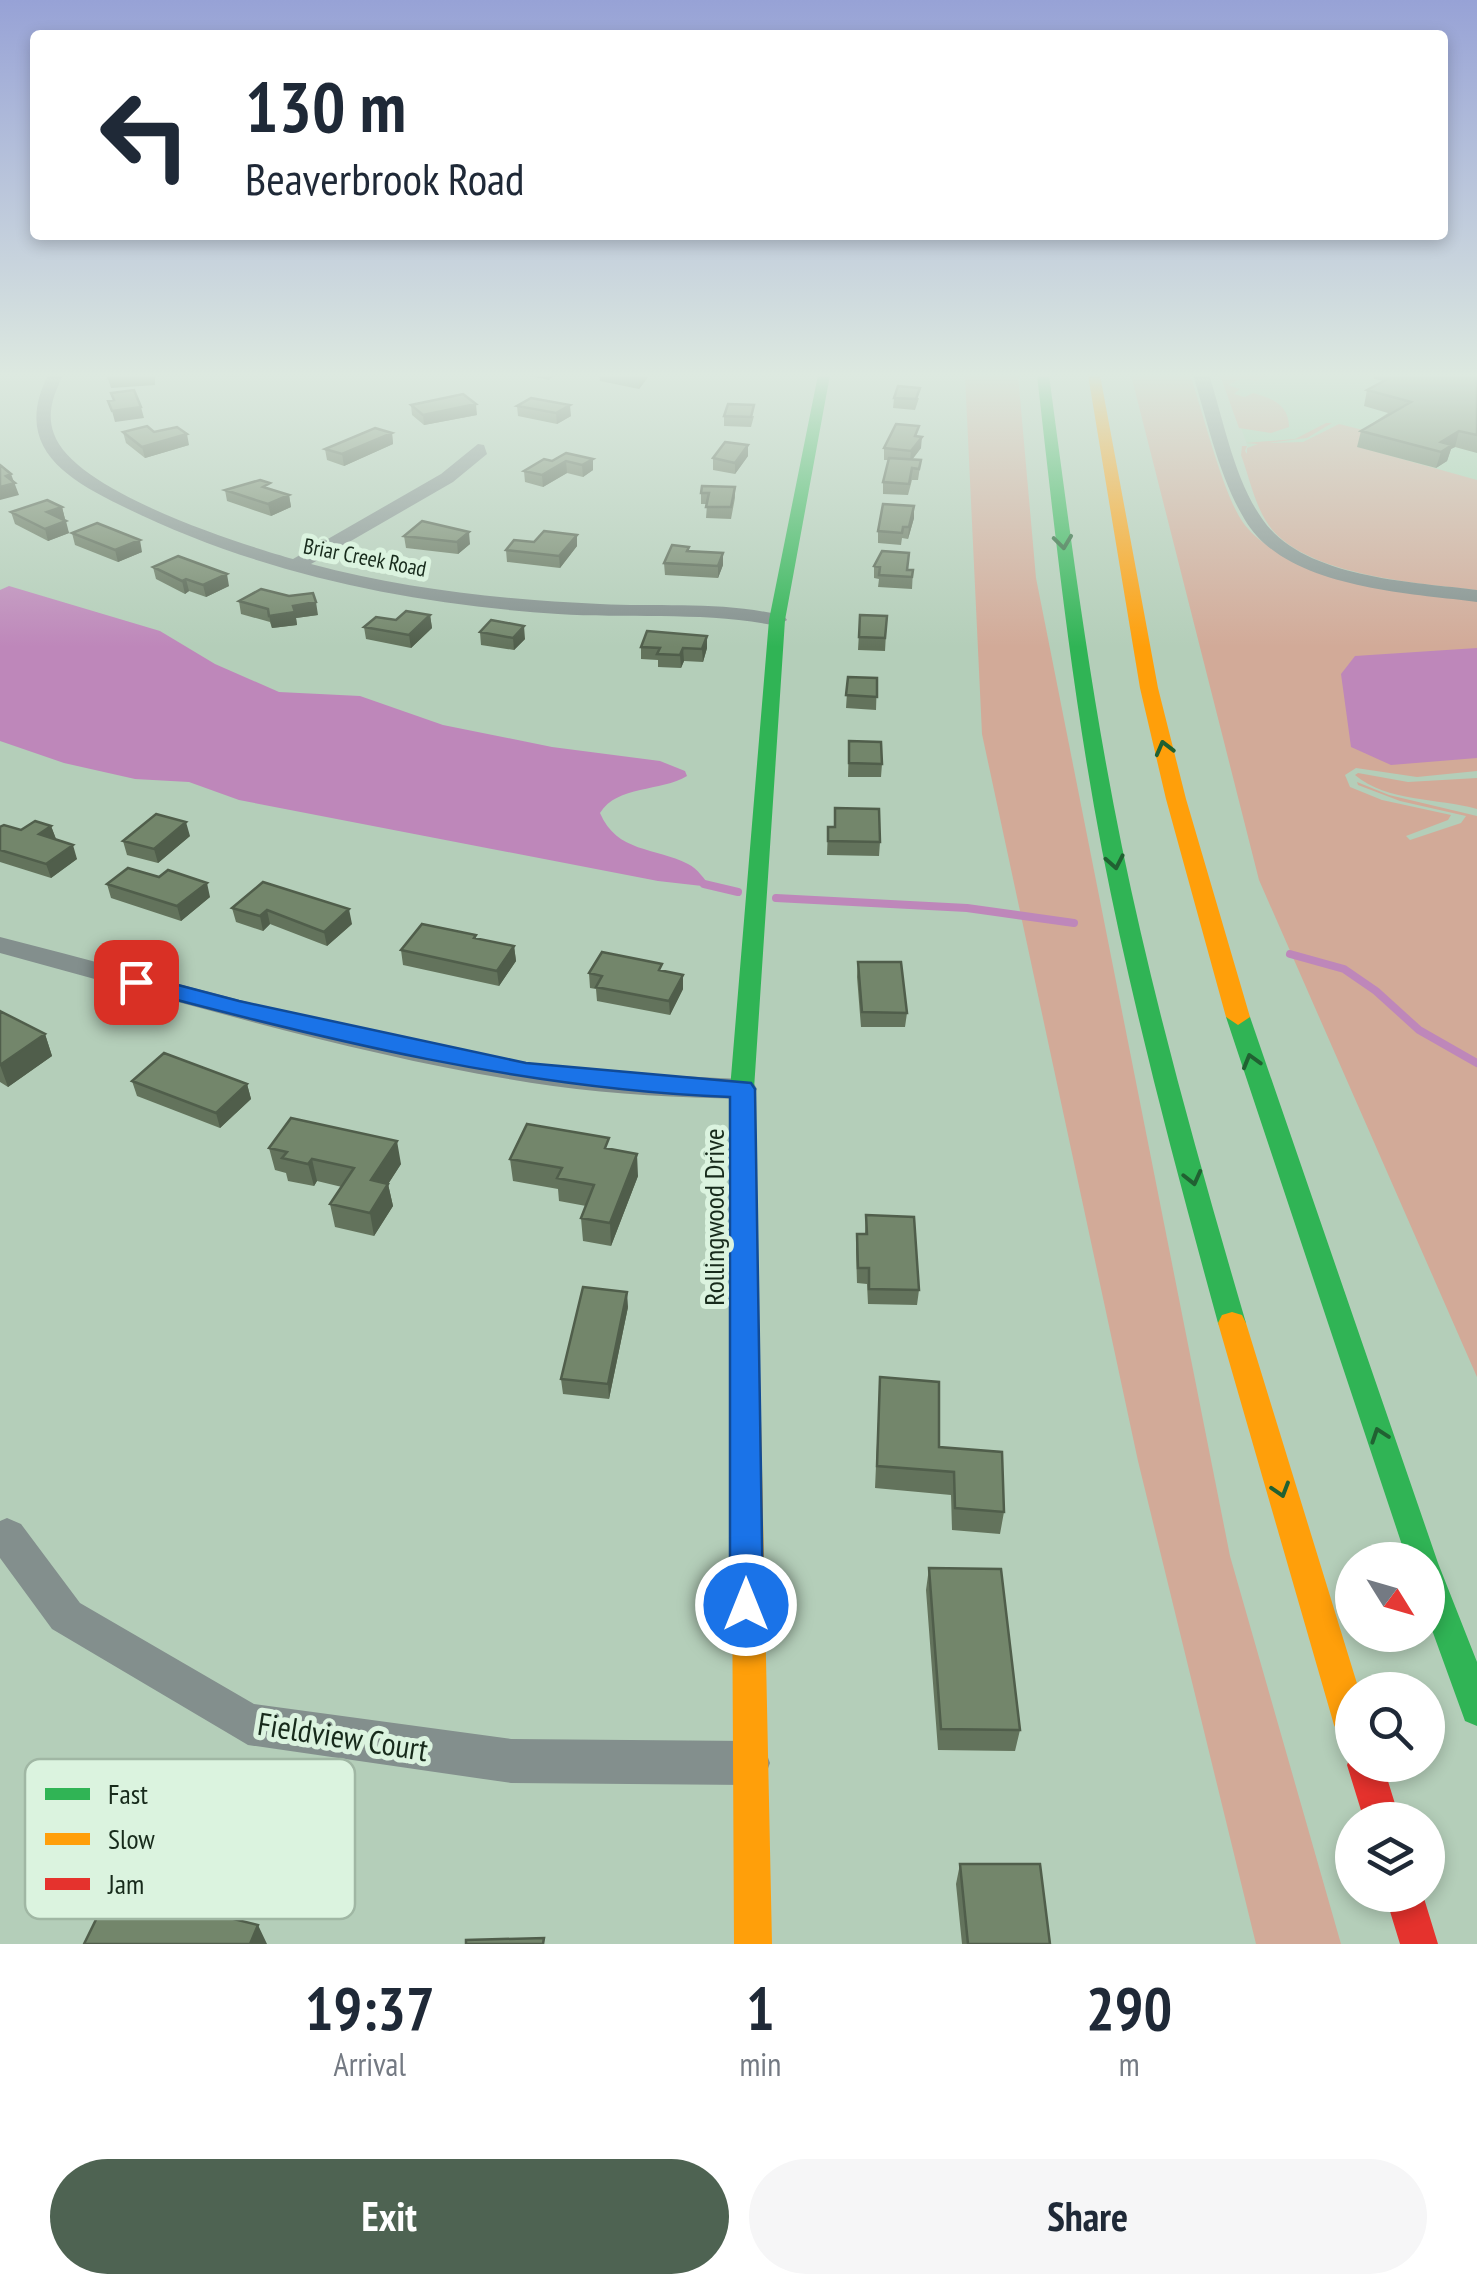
<!DOCTYPE html>
<html lang="en">
<head>
<meta charset="utf-8">
<style>
	:root { --surface:#fff; --page:#f6f6f7; --text:#1f2937; --muted:#747a83; --accent:#4e6352 }
	body { margin:0; font-family:"PT Sans Narrow",sans-serif; background:var(--page); color:var(--text); height:100vh; display:flex; flex-direction:column; font-size:38px; white-space:nowrap }
	* { box-sizing:border-box; margin:0 }
	p { font-size:32px; color:var(--muted) }
	.icon { flex:none; width:55px; height:55px; fill:none; stroke:currentColor; stroke-width:2; stroke-linecap:round; stroke-linejoin:round }
	.map { position:relative; height:1944px; overflow:hidden }
	.panel { display:flex; flex-direction:column; background:var(--surface); flex:1 }
	.panel>* { flex:none }
	.banner { position:absolute; left:30px; top:30px; width:1418px; height:210px; border-radius:10px; box-shadow:0 5px 15px #0003; background:#fff; color:var(--text); overflow:hidden }
	.needle { width:65px; rotate:127deg }
	.fabs { position:absolute; left:1335px; top:1542px; display:grid; gap:20px }
	.fabs a { display:grid; place-items:center; width:110px; height:110px; border-radius:50%; background:var(--surface); box-shadow:0 5px 15px #0003; font-size:50px }
	.pin { position:absolute; display:grid; place-items:center; width:85px; height:85px; color:#fff; margin:-42px; border-radius:20px; box-shadow:0 5px 15px #0006 }
	.me { position:absolute; width:110px; margin:-55px; rotate:0deg; stroke-linejoin:round; filter:drop-shadow(0 0 8px #0008) }
	.turn { display:flex; align-items:center; gap:35px; height:210px; padding:0 50px; font-size:45px }
	.turn .icon { width:130px; height:130px; stroke-width:2.5 }
	.turn b { display:block; font-size:70px; line-height:85px }
	.eta { display:flex; justify-content:space-evenly; align-items:center; height:170px; text-align:center }
	.eta b { font-size:60px; font-weight:700; line-height:70px }
	.button { display:flex; gap:20px; margin-top:auto; padding:20px 50px }
	.button a { flex:1; height:115px; border-radius:60px; background:var(--accent); color:#fff; font-size:40px; font-weight:700; line-height:115px; text-align:center }
	.button a+a { background:var(--page); color:var(--text) }
	.map>svg:first-child { display:block }
</style>
</head>
<body>
<div class="map">
<svg width="1477" height="1944" viewBox="0 0 1477 1944">
	<rect width="100%" height="100%" fill="#b4ceb9"/>
	<!-- built -->
	<path fill="#a7d1b0" d="M1222,375H1477V585L1249,450Z"/>
	<!-- green -->
	<path fill="#d2aa98" d="M965,375H1018L1036,578L1230,1556L1341,1944H1256L1138,1461L982,734Z
		M1131,375H1190C1203,412 1222,491 1242,521C1279,577 1412,588 1477,601V771L1417,777L1356,768L1345,775L1350,787L1382,800L1451,815L1448,820L1406,836L1410,840L1461,823L1466,816L1400,801L1358,785L1357,782L1389,795L1477,816V1377L1259,880Z
		M1220,375H1267L1256,381L1242,378L1228,385L1240,389L1234,394L1245,397L1253,393C1272,398 1289,405 1289,427L1271,433L1239,428Z
		M1326,423H1332L1307,438L1269,443L1303,442L1339,424L1379,434L1359,447L1477,480V590C1420,583 1299,576 1266,521C1254,502 1249,476 1241,455L1242,446H1247L1245,451L1247,454V448L1258,444L1245,443L1295,439Z
		M1358,773L1408,782L1477,778V809C1438,798 1387,802 1355,775Z"/>
	<!-- water -->
	<path fill="#be87ba" d="M9,586L160,631L215,664L279,692L360,696L443,725L552,747L660,761L685,771L687,776C661,792 617,785 600,813C617,853 655,847 688,864C698,869 704,879 711,887L658,881L239,800L189,782L135,779L64,763L0,741V590Z
		M1477,648V758L1391,765L1351,747L1341,674L1355,656Z"/>
	<g fill="none" stroke-linecap="round" stroke-linejoin="round">
		<!-- stream -->
		<path stroke="#be87ba" stroke-width="8" d="M704,884L738,892
			M776,898L967,908L1074,923
			M1290,954L1344,969L1376,991L1419,1030L1477,1063"/>
		<!-- street -->
		<path fill="#838f8d" fill-rule="evenodd" d="M48,375H63C54,394 46,413 54,434C74,491 236,543 293,559L441,474L478,444L484,445L487,454L453,482L311,564C405,589 504,600 600,604C660,607 726,601 784,616L787,620L777,626C707,611 629,619 558,614C407,604 256,573 120,505C63,477 13,445 48,375Z
			M1193,375H1209C1224,421 1234,480 1263,520C1303,578 1412,582 1477,590V602C1407,593 1285,588 1245,520C1219,477 1208,423 1193,375Z
			M0,937C183,983 366,1040 553,1066C616,1074 679,1076 742,1079L753,1082L757,1089L753,1096L742,1099C679,1097 616,1095 553,1086C366,1059 182,1002 0,953Z
			M7,1518L21,1524L80,1603L254,1704L511,1739L748,1741L764,1747L770,1763L764,1779L748,1785L511,1783L248,1745L52,1629L0,1558V1521Z"/>
		<!-- fast -->
		<path fill="#30b455" fill-rule="evenodd" d="M818,375H830L785,620L754,1089L756,1183L752,1190H734L730,1183V1089L769,620Z
			M1037,375H1049C1070,533 1090,691 1122,847C1155,1007 1200,1166 1246,1323L1242,1331L1232,1334L1222,1331L1218,1323C1175,1166 1133,1009 1102,850C1072,693 1055,534 1037,375Z
			M1238,1009L1250,1017L1438,1563L1477,1662V1726L1465,1721L1428,1619V1560H1407L1226,1017Z"/>
		<!-- slow -->
		<path fill="#ff9f0a" fill-rule="evenodd" d="M1088,375H1100L1158,688L1186,799L1250,1017L1238,1025L1226,1017L1166,799L1140,688Z
			M743,1173L752,1176L756,1183L772,1944H734L730,1183L734,1176Z
			M1232,1312L1242,1315L1246,1323L1359,1690H1352V1742L1340,1737L1334,1725L1218,1323L1222,1315Z"/>
		<!-- jam -->
		<path fill="#e5322d" fill-rule="evenodd" d="M1352,1752V1765H1383L1400,1820H1364L1347,1765Z
			M1385,1895H1423L1438,1944H1400Z"/>
	</g>
	<!-- wall -->
	<path fill="#63735c" d="M228,375H249L229,377Z
		M526,375H554L549,380Z
		M599,375H648V377L639,389L600,381Z
		M1375,375H1477V453L1455,447L1451,449L1447,461L1436,468L1357,447L1361,431L1388,413L1364,406L1367,390L1384,381L1374,379Z
		M894,398H919L915,410L893,408Z
		M411,405L477,415L424,425L412,415Z
		M517,406L571,416L557,424L518,416Z
		M724,416H754L751,427L724,426Z
		M123,432L189,445L145,458L126,443Z
		M392,433L393,444L344,466L327,460L325,449Z
		M918,436L921,448L912,460H921L918,480H912L908,495L883,494V482L889,460H884V448Z
		M748,456L735,474L713,470V458Z
		M593,459V470L583,477L567,473L543,487L525,482L524,471L552,461Z
		M735,487V498L731,519L706,518L707,504H701V493Z
		M225,490H272L289,495L291,507L271,516L227,501Z
		M914,506V518L908,539L902,538L901,545L878,543V531Z
		M62,507L65,519L63,520L69,533L48,541L15,524L11,512Z
		M72,533L142,552L118,562L75,545Z
		M577,535V546L560,568L507,562L506,550L534,542Z
		M404,536L470,544L458,554L406,548Z
		M689,547V551L723,553V565L718,578L665,575L664,563Z
		M874,566L913,570L912,589L878,587L879,579L874,578Z
		M153,567L229,586L206,597L189,591L185,594L156,579Z
		M239,601L318,615L296,618L297,625L272,628L270,622L241,614Z
		M430,615L432,628L411,648L366,639L364,627Z
		M860,615L887,616L885,651L858,650Z
		M480,632L525,639L514,650L481,645Z
		M641,647L707,648L703,662L684,661L681,668L658,667V660L641,659Z
		M848,677L877,678L876,710L846,708Z
		M849,741L882,764L881,777H848Z
		M51,826L56,839L77,859L51,878L0,862V827L21,830Z
		M828,827L880,842L879,856L827,855Z
		M190,836L158,863L127,855L123,841Z
		M159,877L210,897L181,921L111,898L107,884Z
		M263,882L352,924L327,946L270,924L263,931L236,922L232,908Z
		M476,935V938L514,946L516,961L499,986L403,965L401,950Z
		M858,962L907,1013L905,1027H861L857,977Z
		M662,971L683,989L670,1015L597,1001L596,989L590,988L589,973Z
		M0,1011L45,1034L52,1056L8,1087L0,1082Z
		M132,1081L247,1084L251,1099L220,1128L137,1096Z
		M269,1148L401,1164L388,1184L393,1206L374,1236L335,1227L330,1204L342,1187L317,1181L314,1186L288,1181L286,1173L275,1170Z
		M610,1149L638,1176L611,1246L583,1241L581,1218L586,1206L559,1201L558,1189L513,1181L510,1159Z
		M866,1215L919,1290L917,1305L868,1304L867,1284L857,1283L856,1249L857,1234H865Z
		M628,1307L609,1399L563,1394L561,1379Z
		M880,1377L939,1447L1004,1512L1000,1534L952,1530L951,1495L875,1488Z
		M929,1568L1020,1730L1015,1751L938,1750L926,1590Z
		M960,1864L1050,1944H962L956,1884Z"/>
	<!-- shaded-wall -->
	<path fill="#505e4b" d="M137,375H155V385L111,388L108,378Z
		M641,375H648V377L639,389V378Z
		M476,404L477,415L424,425L423,415Z
		M570,405L571,416L557,424L556,413Z
		M141,407L144,418L115,422L112,411Z
		M1459,431L1455,447L1451,449L1447,461L1436,468L1441,452V442Z
		M392,433L393,444L344,466L342,454Z
		M187,434L189,445L145,458L142,447Z
		M922,437L921,448L910,462L911,451Z
		M748,445V456L735,474V463Z
		M593,459V470L583,477L582,465Z
		M566,461L567,473L543,487L542,475Z
		M11,474L19,495L0,500V487L6,476Z
		M289,495L291,507L271,516L268,504Z
		M914,506V518L908,539L909,527Z
		M62,507L65,519L51,524L47,512Z
		M66,521L69,533L48,541L45,529Z
		M469,532L470,544L458,554L457,542Z
		M577,535V546L560,568L559,556Z
		M140,540L142,552L118,562L115,550Z
		M723,553V565L718,578V566Z
		M227,574L229,586L206,597L203,585Z
		M186,579L189,591L185,594L182,581Z
		M316,602L318,615L296,618L297,625L272,628L269,616L293,606Z
		M430,615L432,628L411,648L409,635Z
		M524,626L525,639L514,650L513,638Z
		M707,636V648L703,662L702,649Z
		M683,648L684,661L681,668L680,655Z
		M186,822L190,836L158,863L154,849Z
		M51,826L56,839L39,834Z
		M73,845L77,859L51,878L46,864Z
		M207,883L210,897L181,921L177,906Z
		M349,909L352,924L327,946L324,932Z
		M267,910L270,924L263,931L260,916Z
		M514,946L516,961L499,986L497,971Z
		M683,975V989L670,1015L669,1001Z
		M45,1034L52,1056L8,1087L0,1065Z
		M247,1084L251,1099L220,1128L216,1113Z
		M397,1141L401,1164L376,1203L371,1180Z
		M637,1154L638,1176L611,1246L610,1223Z
		M312,1159L317,1181L314,1186L308,1164Z
		M388,1184L393,1206L374,1236L370,1213Z
		M627,1292L628,1307L609,1399L608,1384Z
		M258,1925L267,1944H250Z"/>
	<!-- building -->
	<path fill="#73866b" stroke="#505e4b" stroke-width="2.5" d="M109,375H146L108,378Z
		M1395,375H1477V435L1459,431L1441,442L1452,445L1441,452L1361,431L1411,402L1367,390Z
		M898,386L920,388L916,399L894,398Z
		M134,390L141,407L112,411L108,401L114,400L111,393Z
		M463,394L476,404L423,415L411,405Z
		M531,398L570,405L556,413L517,406Z
		M728,404L754,405L751,417L724,416Z
		M896,424L919,426L915,436L922,437L911,451L884,448Z
		M147,426L154,432L177,427L187,434L142,447L123,432Z
		M375,428L392,433L342,454L325,449Z
		M725,442L748,445L735,463L713,458Z
		M566,453L593,459L582,465L566,461L542,475L524,471L544,459L552,461Z
		M889,458L921,460L919,469L912,468L909,484L883,482Z
		M0,465L11,474L6,476L15,483L0,487Z
		M260,480L270,483L263,487L289,495L268,504L225,490Z
		M702,486L735,487L731,507H706L709,493H701Z
		M47,500L62,507L47,512L66,521L45,529L11,512Z
		M883,504L914,506L909,527H903L902,533L878,531Z
		M422,521L469,532L457,542L404,536Z
		M97,523L140,540L115,550L72,533Z
		M544,531L577,535L559,556L506,550L514,540L534,542Z
		M672,545L689,547L687,551L723,553L718,566L664,563Z
		M882,551L909,553L907,570H913L912,577L879,575L880,567L874,566Z
		M178,556L227,574L203,585L186,579L182,581L153,567Z
		M261,589L289,596L313,593L316,602L293,606L295,612L269,616L268,609L239,601Z
		M406,611L430,615L409,635L364,627L376,617L396,620Z
		M860,615L887,616L885,638L859,637Z
		M491,620L524,626L513,638L480,632Z
		M647,631L707,636L702,649L683,648L680,655L657,654L660,648L641,647Z
		M848,677L877,678V697L846,695Z
		M849,741L881,742L882,764L849,763Z
		M835,808L879,809L880,842L828,841V827H835Z
		M156,814L186,822L154,849L123,841Z
		M35,821L51,826L39,834L73,845L46,864L0,850V827L4,825L21,830Z
		M128,868L159,877L168,870L207,883L177,906L107,884Z
		M263,882L349,909L324,932L267,910L260,916L232,908Z
		M422,924L476,935L474,938L514,946L497,971L401,950Z
		M602,952L662,964L659,970L683,975L669,1001L596,987L602,976L589,973Z
		M858,962H901L907,1013L862,1012Z
		M0,1011L45,1034L0,1065Z
		M164,1053L247,1084L216,1113L132,1081Z
		M291,1118L397,1141L371,1180L388,1184L370,1213L330,1204L354,1168L312,1159L308,1164L282,1158L287,1152L269,1148Z
		M527,1124L609,1138L605,1148L637,1154L610,1223L581,1218L594,1185L557,1178L562,1168L510,1159Z
		M866,1215L914,1217L919,1290L869,1289V1268H858L857,1234H867Z
		M583,1287L627,1292L608,1384L561,1379Z
		M880,1377L939,1382V1447L1002,1452L1004,1512L955,1508L954,1472L877,1466Z
		M929,1568L1001,1569L1020,1730L941,1729Z
		M960,1864H1040L1050,1944H968Z
		M111,1889L258,1925L250,1944H84Z
		M544,1938L543,1944H466V1940Z"/>
	<!-- one-way arrows -->
	<defs><path id="oneway-chevron" d="M-2-3.5L2.5 0L-2 3.5" fill="none" stroke-width="1.6" stroke-linecap="round" stroke-linejoin="round" transform="scale(2.5)"/></defs>
	<g stroke="#216132">
		<use href="#oneway-chevron" transform="translate(1063 542) rotate(83)"/>
		<use href="#oneway-chevron" transform="translate(1164 748) rotate(-105)"/>
		<use href="#oneway-chevron" transform="translate(1115 862) rotate(79)"/>
		<use href="#oneway-chevron" transform="translate(1251 1061) rotate(-106)"/>
		<use href="#oneway-chevron" transform="translate(1193 1178) rotate(76)"/>
		<use href="#oneway-chevron" transform="translate(1379 1435) rotate(-109)"/>
		<use href="#oneway-chevron" transform="translate(1281 1490) rotate(73)"/>
	</g>
	<!-- sky -->
	<linearGradient id="sky" x2="0" y2="1"><stop stop-color="#97a2d6"/><stop offset="0.58" stop-color="#dde9e0"/><stop offset="1" stop-color="#dde9e0" stop-opacity="0"/></linearGradient>
	<rect width="1477" height="647" fill="url(#sky)"/>
	<!-- route -->
	<path fill="#1a73e8" stroke="#114b97" stroke-width="2.5" d="M136,974L239,1001L526,1063L751,1083L755,1089L763,1605L758,1616L746,1620L735,1616L730,1605V1097C525,1089 326,1040 128,987L125,982Z"/>
	<g text-anchor="middle" dominant-baseline="central" stroke-width="10" stroke-linejoin="round" paint-order="stroke">
		<!-- far-street labels -->
		<g font-size="22" fill="#172a1b" stroke="#dbf3df">
			<text transform="translate(365 557) rotate(11)">Briar Creek Road</text>
		</g>
		<!-- street labels -->
		<g font-size="28" fill="#172a1b" stroke="#dbf3df">
			<text transform="translate(713 1217) rotate(-90)">Rollingwood Drive</text>
		</g>
		<!-- near-street labels -->
		<g font-size="32" fill="#172a1b" stroke="#dbf3df">
			<text transform="translate(343 1736) rotate(9)">Fieldview Court</text>
		</g>
	</g>
	<!-- legend -->
	<rect x="25" y="1759" width="330" height="160" rx="15" fill="#dbf3df" stroke="#a0b7a4" stroke-width="2.5"/>
	<rect x="45" y="1788" width="45" height="12" fill="#30b455"/>
	<rect x="45" y="1833" width="45" height="12" fill="#ff9f0a"/>
	<rect x="45" y="1878" width="45" height="12" fill="#e5322d"/>
	<g font-size="28" fill="#172a1b">
		<text x="108" y="1804">Fast</text>
		<text x="108" y="1849">Slow</text>
		<text x="108" y="1894">Jam</text>
	</g>
</svg>
<div class="fabs">
<a><svg class="needle" viewBox="-14 -14 28 28"><path d="M0-13l5 13h-10z" fill="#e53935"/><path d="M0 13l5-13h-10z" fill="#747a83"/></svg></a>
<a><svg class="icon" aria-label="search" viewBox="0 0 24 24"><circle cx="10" cy="10" r="6"/><path d="M15 15l6 6"/></svg></a>
<a><svg class="icon" aria-label="layers" viewBox="0 0 24 24"><path d="M12 4l9 5-9 5-9-5zM3 14l9 5 9-5"/></svg></a>
</div>
<div class="pin" style="left:136px;top:982px;background:#d93025"><svg class="icon" aria-label="arrive" viewBox="0 0 24 24"><path d="M6 21V4h12l-3 4 3 4H6"/></svg></div>
<svg class="me" style="left:746px;top:1605px" viewBox="-20 -20 40 40"><circle r="17" fill="#1a73e8" stroke="#fff" stroke-width="3"/><path d="M0-11L8 9 0 5-8 9z" fill="#fff"/></svg>
<div class="banner">
<div class="turn"><svg class="icon" aria-label="left" viewBox="0 0 24 24"><path d="M17 20v-9H6M10 6l-5 5 5 5"/></svg><div><b>130 m</b>Beaverbrook Road</div></div>
</div>
</div>
<section class="panel">
<div class="eta">
<div><b>19:37</b><p>Arrival</p></div>
<div><b>1</b><p>min</p></div>
<div><b>290</b><p>m</p></div>
</div>
<div class="button"><a>Exit</a><a>Share</a></div>
</section>
</body>
</html>
